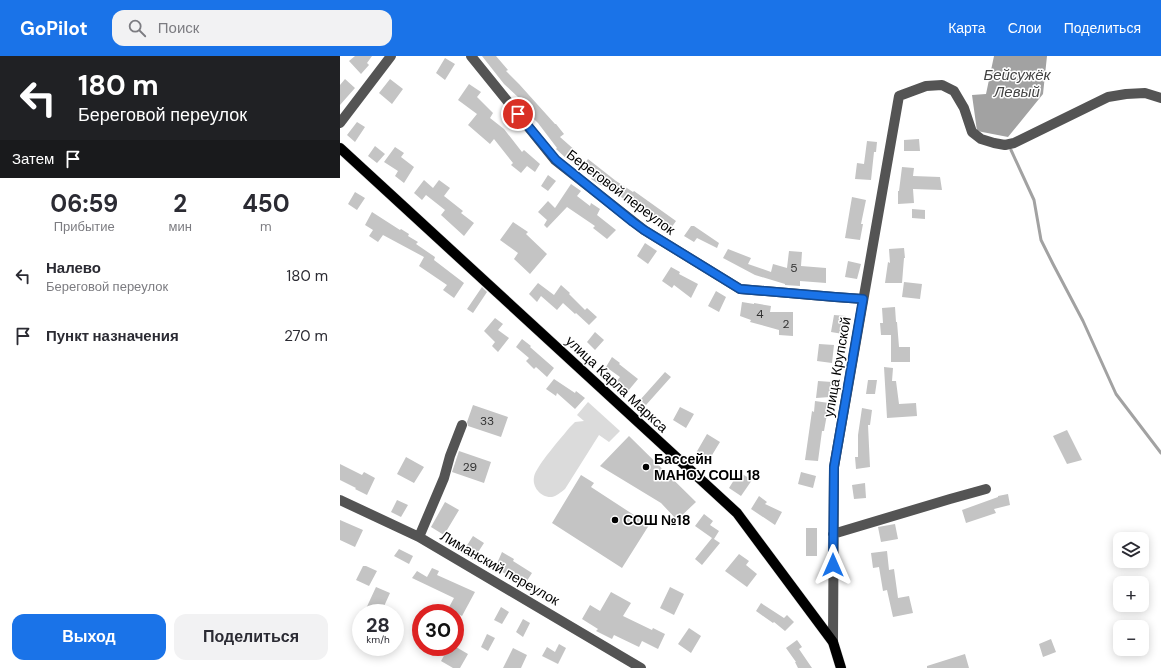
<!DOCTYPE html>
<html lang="ru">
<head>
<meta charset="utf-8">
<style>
	:root { --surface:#fff; --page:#f2f2f3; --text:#2b2b33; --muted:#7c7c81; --accent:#1a73e8 }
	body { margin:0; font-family:"DM Sans",sans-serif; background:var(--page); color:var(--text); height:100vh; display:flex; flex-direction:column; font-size:15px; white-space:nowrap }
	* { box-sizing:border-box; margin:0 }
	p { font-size:13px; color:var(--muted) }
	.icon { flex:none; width:22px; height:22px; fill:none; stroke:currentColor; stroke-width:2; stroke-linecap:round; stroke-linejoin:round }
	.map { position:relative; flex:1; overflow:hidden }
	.details { display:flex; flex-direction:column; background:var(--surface); width:340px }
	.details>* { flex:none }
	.guide { background:#202124; color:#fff; overflow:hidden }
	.fabs { position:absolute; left:773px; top:476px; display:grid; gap:8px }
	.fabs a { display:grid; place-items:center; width:36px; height:36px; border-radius:8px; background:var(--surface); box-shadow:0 2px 10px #0003; font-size:20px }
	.speed { position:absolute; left:12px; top:548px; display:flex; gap:8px; font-size:20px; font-weight:700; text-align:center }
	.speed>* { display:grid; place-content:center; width:52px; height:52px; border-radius:50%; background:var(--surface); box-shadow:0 2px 10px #0003; line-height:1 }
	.speed small { font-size:10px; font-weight:400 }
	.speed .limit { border:6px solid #d22; background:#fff; color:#111 }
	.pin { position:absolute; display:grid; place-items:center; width:34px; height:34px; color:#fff; margin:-17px; border:2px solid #fff; border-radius:50%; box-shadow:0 1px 4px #0007 }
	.me { position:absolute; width:44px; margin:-22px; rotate:0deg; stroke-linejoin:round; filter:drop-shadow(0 0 3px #0008) }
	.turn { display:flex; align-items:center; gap:14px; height:84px; padding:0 12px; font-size:18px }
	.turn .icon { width:52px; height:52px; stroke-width:2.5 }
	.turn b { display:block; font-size:28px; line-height:34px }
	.then { display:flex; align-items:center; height:38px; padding:0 12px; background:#0003; gap:8px; font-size:15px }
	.eta { display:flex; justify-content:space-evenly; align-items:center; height:68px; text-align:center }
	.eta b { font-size:24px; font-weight:700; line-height:28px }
	.cta { display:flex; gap:8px; margin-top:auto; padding:8px 12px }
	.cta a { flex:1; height:46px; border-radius:12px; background:var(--accent); color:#fff; font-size:16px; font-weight:700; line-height:46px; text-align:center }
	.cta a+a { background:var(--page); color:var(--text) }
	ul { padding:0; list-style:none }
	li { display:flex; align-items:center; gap:12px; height:60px; padding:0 12px }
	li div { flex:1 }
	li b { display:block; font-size:15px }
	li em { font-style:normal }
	header { display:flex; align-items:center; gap:24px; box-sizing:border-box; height:56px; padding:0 20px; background:var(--accent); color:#fff }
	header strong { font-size:19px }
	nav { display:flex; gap:22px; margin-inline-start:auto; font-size:14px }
	.search { width:280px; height:36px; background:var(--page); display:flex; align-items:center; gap:10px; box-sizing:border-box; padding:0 14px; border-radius:12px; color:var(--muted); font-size:15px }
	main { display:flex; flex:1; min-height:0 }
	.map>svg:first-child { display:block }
</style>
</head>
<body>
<header>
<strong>GoPilot</strong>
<div class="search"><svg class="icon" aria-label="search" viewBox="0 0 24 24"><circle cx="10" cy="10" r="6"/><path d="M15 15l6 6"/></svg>Поиск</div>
<nav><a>Карта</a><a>Слои</a><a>Поделиться</a></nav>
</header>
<main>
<section class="details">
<div class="guide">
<div class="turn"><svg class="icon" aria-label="left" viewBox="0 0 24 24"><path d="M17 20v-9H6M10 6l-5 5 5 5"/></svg><div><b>180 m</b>Береговой переулок</div></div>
<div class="then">Затем<svg class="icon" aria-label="arrive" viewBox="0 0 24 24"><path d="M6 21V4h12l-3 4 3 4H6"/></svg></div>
</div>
<div class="eta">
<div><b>06:59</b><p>Прибытие</p></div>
<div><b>2</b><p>мин</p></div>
<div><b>450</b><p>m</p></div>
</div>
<ul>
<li><svg class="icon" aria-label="left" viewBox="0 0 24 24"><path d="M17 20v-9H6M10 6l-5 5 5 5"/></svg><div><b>Налево</b><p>Береговой переулок</p></div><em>180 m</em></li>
<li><svg class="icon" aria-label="arrive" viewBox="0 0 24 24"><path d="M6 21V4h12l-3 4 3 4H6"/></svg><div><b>Пункт назначения</b></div><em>270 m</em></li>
</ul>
<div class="cta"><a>Выход</a><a>Поделиться</a></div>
</section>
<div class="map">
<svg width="821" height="612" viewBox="0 0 821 612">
	<rect width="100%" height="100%" fill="#fff"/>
	<!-- green -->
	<path fill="#dbdbdb" d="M248,346L280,375L269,386L259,379L225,433C221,436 217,440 212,441C201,442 192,431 194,421C196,410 222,381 230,371L235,366L244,365L237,359Z"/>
	<!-- water -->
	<path fill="#a2a2a2" d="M654,0H707L703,38L668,81L637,75L632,39L646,38Z"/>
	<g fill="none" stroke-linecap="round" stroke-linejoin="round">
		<!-- stream -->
		<path stroke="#a2a2a2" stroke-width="3" d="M671,94L694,144L701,184L713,208L743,265L776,338L821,397"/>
	</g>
	<!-- building -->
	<path fill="#c4c4c4" d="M15,0H32L27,7L29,9L21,18L9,5Z
		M142,0H156L168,14L166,15L179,28L215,68H216L224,78L220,81L237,96L231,104L227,102V103L216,93L217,92L198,67L188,57L190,56L176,43L178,41L164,28Z
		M105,2L115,8L105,24L96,17Z
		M5,23L15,32L0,49V29Z
		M50,23L63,33L52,48L39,37Z
		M129,28L141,36L137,41L153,57L150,62L164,73L182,96L184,94L200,108L195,116L187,110L181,117L171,109L173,107L154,83L150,88L128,69L137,58L118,44Z
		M17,66L25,71L15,86L7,79Z
		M579,83L580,95H564V84Z
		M527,85L537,86L536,96H534L531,124L515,123L517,107L524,108Z
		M35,90L45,98L37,107L28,100Z
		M55,91L64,97L61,101L74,111L64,127L55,120L58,115L44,106Z
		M248,103L276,125L293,136L294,135L336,165L329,175L281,141L263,128L262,130L251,123L253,121L242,112Z
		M562,111L574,112L573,120L600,121L602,134L573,133L574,147L558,148V135H559Z
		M208,119L216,125L208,135L201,130Z
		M84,124L93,132L99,124L110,132L104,140L123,155L121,157L134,167L124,180L101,159L105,154L86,139L82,144L74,137Z
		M231,128L241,135L237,140L250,150L251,147L260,153L257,159L276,174L267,183L253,172L255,170L227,151L207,172L204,169L207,164L198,156L208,145L215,152Z
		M15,136L25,142L17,154L8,148Z
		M512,141L526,144L521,168H523L520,184L505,182Z
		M572,153L585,154V163L572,162Z
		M32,156L60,174L61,173L69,178L68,180L78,186L76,188L95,201L94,204L124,227L114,242L103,234L107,229L79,210L84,201L43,179L38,186L29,180L33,174L25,169Z
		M173,166L188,176L186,178L207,198L190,218L174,203L178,197L160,184Z
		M351,170H354L379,187L377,192L357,182L354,186L344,180Z
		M305,187L317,195L308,208L297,200Z
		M564,192L565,202H564L562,227H545L548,206L550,207L549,193Z
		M388,193L411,202L408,208L431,216L433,208L447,212L449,195L462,196L461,210L486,212V227L460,225V230L445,229V228L415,219L383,202Z
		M508,205L521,208L517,223L505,221Z
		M331,211L340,216L339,218L358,228L351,242L334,229L332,232L322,225Z
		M564,226L582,228L580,243L562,241Z
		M198,227L214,239L221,229L230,237L229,238L245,254L247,252L257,261L249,269L236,257L235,258L223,247L217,254L201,240L197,246L189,238Z
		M142,231L147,236L133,257L127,253Z
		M376,235L386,241L379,256L368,250Z
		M402,246L414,248V247L431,250L430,256H453V280L439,279V274L410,266L411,264L400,260Z
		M555,251L556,266H557L559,291H570V306H551V279H541L540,267H543L542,252Z
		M494,259L506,260L503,278L491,276Z
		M155,262L163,268L158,274L169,282L158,296L152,290L155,286L144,275Z
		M255,276L264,284L255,294L247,286Z
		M182,283L191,290L190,291L214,312L207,321L196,311L194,313L186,305L189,302L176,291Z
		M479,288L494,289L492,307L477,305Z
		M272,301L280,307L279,308L298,323L288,335L276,326L280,321L266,311Z
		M544,311L553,312L552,325H556L559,348L576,347L577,360L547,362Z
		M325,316L331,321L306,349L300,344Z
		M214,323L235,337L236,335L245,342L235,353L217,337L216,340L206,333Z
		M528,324H537L535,338H526Z
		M478,325L492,326L490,341L476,342Z
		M475,345L489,347L484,375H482L478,405L465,404L472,355L474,356Z
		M133,349L168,361L161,381L128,370L127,366Z
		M340,351L354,358L346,372L333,364Z
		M522,352L532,354L530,369H528L530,411L516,413L515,401H518V379Z
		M727,374L742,404L727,408L713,380Z
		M367,378L380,386L369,404L356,397Z
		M289,380L356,446L337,464L321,447L260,410Z
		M119,395L151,406L144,427L112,416Z
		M66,401L84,411L74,427L57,418Z
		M0,408L22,419L24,416L35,422L27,439L15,433L16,432L0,424Z
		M399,416L412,424L401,440L389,432Z
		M461,416L476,420L473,432L458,428Z
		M241,419L254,427L251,431L297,461L299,458L311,466L282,512L212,467Z
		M525,427L526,442L514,443L512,429Z
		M668,438L670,449L654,453L656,457L626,467L622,454L658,441V440Z
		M419,440L427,446L425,448L442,456L435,469L411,453Z
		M57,444L68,449L61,461L51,456Z
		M105,446L119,454L104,479L91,471Z
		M364,458L373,465L370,469L379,475L374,483L380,487L362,509L355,503L372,482L355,470Z
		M0,464L23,474L15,491L0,484Z
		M555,468L558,483L541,486L538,471Z
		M466,472H477V500H466Z
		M133,480L144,487L133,504L122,497Z
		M59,493L73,500L69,508L54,500Z
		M547,495L549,514L554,513L558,542L569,540L573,557L553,561L547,534L543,535L539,511L533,512L531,497Z
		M162,496L174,503L173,505L192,517L183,531L176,526L177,524L155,512Z
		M399,498L409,505L406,509L417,518L407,531L385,515Z
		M23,510H26L37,515L29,530L16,524Z
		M92,512L99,515L97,519L135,536L122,560L108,553L114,542L72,522L77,515L87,521Z
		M36,531L50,537L41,557H24Z
		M330,531L344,538L334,559L320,552Z
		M271,536L291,547L283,560L312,574L313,572L325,578L318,593L302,585L299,591L274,579L272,583L256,575L258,573L242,563L250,549L260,555Z
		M421,547L444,562L447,559L454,566L445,575L434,566L433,567L416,555Z
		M161,551L169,556L162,568L154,564Z
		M183,563L190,567L183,581L176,576Z
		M349,572L361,580L351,597L338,588Z
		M147,578L155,582L148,595L141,591Z
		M711,583L716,596L703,601L699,588Z
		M457,584L462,591L459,593L472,612H458L455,606H456L446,592Z
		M219,588L226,592L218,608L202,600L207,591L215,596Z
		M109,591H116L128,598L120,612H113L101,605Z
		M173,592L187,599L181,612H163Z
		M625,598L629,612H587V610Z"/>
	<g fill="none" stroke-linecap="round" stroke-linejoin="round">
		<!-- major casing -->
		<g stroke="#dbdbdb" stroke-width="11">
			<path id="major" d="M0,92L397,457L493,586L501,612"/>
		</g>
		<!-- minor -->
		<path stroke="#545454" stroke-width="10" d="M131,0L215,104L304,174L400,233L495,241L523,243
			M0,67L51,0
			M0,444L79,481L301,612
			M493,478L610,443L646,433
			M79,481L104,422L110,400L122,369
			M493,586L494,411L559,40L586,30L602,29L614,35L624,52L632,76L641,83L654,87L665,89L674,87L768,41L786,38L805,37L821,42"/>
		<!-- major -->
		<use href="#major" stroke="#000" stroke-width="10"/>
	</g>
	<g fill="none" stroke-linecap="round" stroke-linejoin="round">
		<!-- route casing -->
		<g stroke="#114b97" stroke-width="10">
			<path id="route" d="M178,58L216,104L293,166L304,174L400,233L495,241L523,243L494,411L493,509"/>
		</g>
		<!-- route -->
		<use href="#route" stroke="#1a73e8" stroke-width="7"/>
	</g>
	<!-- markers -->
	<g fill="#000" stroke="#fff" stroke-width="1.5">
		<circle cx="306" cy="411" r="4"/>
		<circle cx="275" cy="464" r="4"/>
	</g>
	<g text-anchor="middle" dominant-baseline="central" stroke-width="3" stroke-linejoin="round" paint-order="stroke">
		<!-- number labels -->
		<g font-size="12" fill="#313131">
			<text x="454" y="212">5</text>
			<text x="420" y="258">4</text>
			<text x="446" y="268">2</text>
			<text x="147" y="365">33</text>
			<text x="130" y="411">29</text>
		</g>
		<!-- street labels -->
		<g font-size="14" fill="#000" stroke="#fff">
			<text transform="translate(281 136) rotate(37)">Береговой переулок</text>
			<text transform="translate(497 311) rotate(-80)">улица Крупской</text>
			<text transform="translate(277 328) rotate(43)">улица Карла Маркса</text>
			<text transform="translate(160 512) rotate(30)">Лиманский переулок</text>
		</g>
		<!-- poi labels -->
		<g font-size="14" font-weight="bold" fill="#000" stroke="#fff" text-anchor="start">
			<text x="314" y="403">Бассейн<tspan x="314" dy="16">МАНОУ СОШ 18</tspan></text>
			<text x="283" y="464">СОШ №18</text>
		</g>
		<!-- water labels -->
		<g font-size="15" font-style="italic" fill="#434343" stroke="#fff">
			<text x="677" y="19">Бейсужёк<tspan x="677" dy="17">Левый</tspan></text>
		</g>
	</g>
</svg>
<div class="fabs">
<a><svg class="icon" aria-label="layers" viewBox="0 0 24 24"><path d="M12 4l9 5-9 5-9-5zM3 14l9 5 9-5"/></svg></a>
<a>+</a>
<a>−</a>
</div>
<div class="speed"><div>28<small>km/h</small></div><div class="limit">30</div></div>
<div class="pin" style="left:178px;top:58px;background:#d93025"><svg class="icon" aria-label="arrive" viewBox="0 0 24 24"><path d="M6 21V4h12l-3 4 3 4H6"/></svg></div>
<svg class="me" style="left:493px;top:509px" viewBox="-20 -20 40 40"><path d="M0-17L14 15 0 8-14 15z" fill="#1a73e8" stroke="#fff" stroke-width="4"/></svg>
</div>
</main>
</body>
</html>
